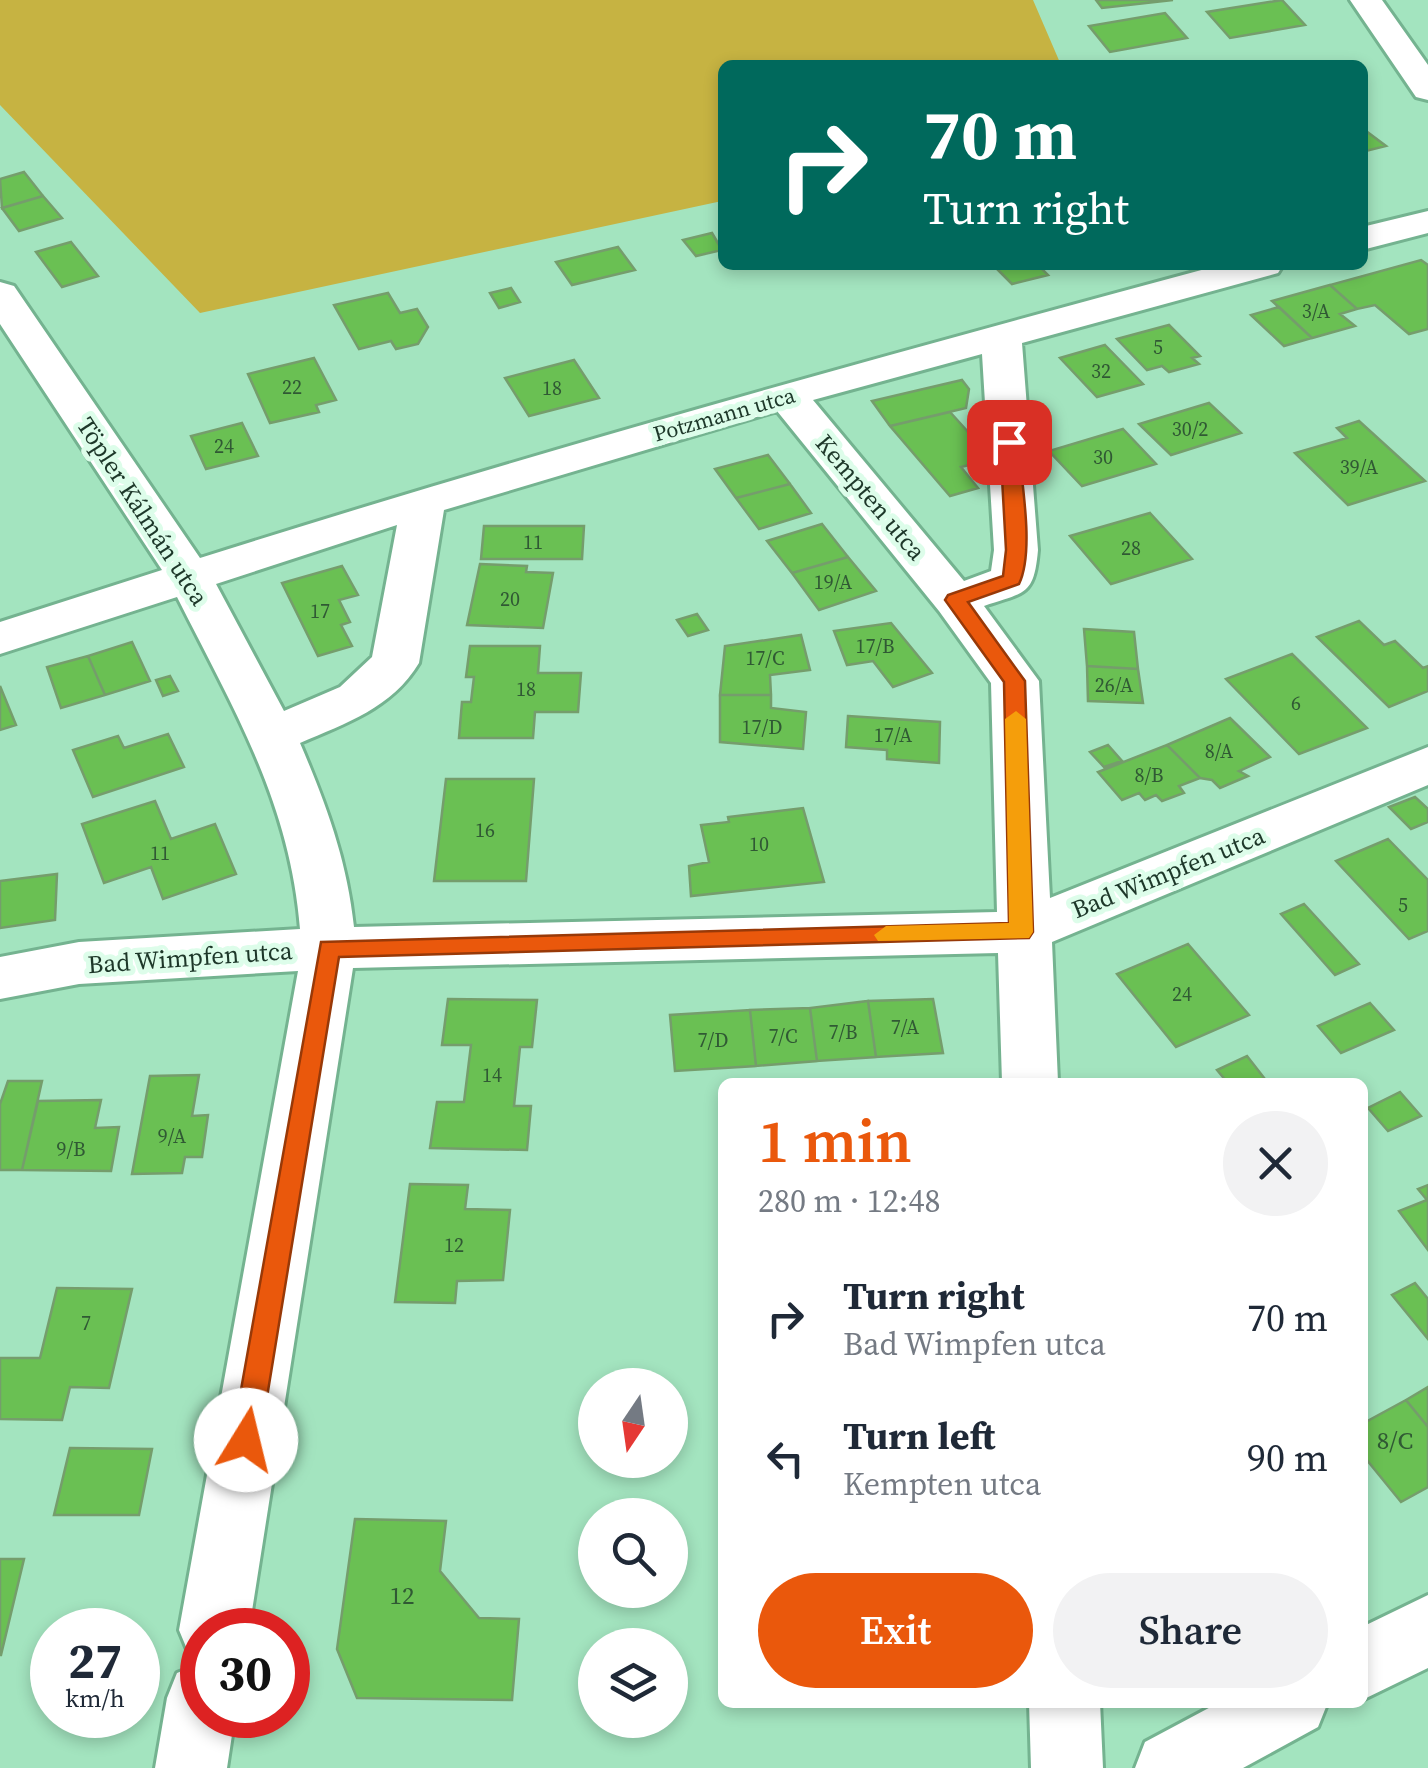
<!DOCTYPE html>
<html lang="en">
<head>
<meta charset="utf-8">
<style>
	:root { --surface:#fff; --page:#f2f2f3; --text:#1f2937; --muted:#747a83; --accent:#ea580c }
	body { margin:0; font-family:"Source Serif 4",serif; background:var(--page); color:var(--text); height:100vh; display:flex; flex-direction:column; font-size:38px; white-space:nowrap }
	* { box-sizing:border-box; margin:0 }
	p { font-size:32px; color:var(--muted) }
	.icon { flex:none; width:55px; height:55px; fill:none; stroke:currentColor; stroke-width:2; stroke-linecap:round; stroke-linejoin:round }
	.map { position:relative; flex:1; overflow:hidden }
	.drawer { position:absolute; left:718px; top:1078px; width:650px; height:630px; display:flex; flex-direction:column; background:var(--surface); border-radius:15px; box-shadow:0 5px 15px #0003 }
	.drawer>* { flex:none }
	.banner { position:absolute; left:718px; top:60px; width:650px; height:210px; border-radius:15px; box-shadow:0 5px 15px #0003; background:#00695c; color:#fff; overflow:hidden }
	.needle { width:65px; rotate:193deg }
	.fabs { position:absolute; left:578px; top:1368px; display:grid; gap:20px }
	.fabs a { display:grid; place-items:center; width:110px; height:110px; border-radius:50%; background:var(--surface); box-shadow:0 5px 15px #0003; font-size:50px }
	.speed { position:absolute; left:30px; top:1608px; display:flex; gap:20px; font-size:50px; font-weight:700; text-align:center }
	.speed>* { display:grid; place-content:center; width:130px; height:130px; border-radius:50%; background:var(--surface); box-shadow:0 5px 15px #0003; line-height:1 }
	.speed small { font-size:25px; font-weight:400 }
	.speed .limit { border:15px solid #d22; background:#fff; color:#111 }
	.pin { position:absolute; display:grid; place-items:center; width:85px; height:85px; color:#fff; margin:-42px; border-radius:20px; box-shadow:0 5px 15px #0006 }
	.me { position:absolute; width:110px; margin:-55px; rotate:9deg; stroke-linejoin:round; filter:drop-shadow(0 0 8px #0008) }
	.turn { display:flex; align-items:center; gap:35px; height:210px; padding:0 40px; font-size:45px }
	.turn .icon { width:130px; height:130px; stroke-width:2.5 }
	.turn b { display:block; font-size:70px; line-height:85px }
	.round { display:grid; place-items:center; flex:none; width:105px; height:105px; border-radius:52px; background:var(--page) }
	.head { display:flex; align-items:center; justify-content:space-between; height:170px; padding:0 40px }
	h1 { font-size:60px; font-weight:600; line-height:75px; color:var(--accent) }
	.primary-button { display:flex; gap:20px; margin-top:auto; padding:20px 40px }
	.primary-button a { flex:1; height:115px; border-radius:60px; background:var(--accent); color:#fff; font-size:40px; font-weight:600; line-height:115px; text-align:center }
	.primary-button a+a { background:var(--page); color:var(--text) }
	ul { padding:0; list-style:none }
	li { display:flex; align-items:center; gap:30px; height:140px; padding:0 40px }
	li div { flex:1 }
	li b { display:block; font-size:38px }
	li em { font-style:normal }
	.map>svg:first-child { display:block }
</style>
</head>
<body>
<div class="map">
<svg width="1428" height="1768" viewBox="0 0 1428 1768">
	<rect width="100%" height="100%" fill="#a3e4bf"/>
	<!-- green -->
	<path fill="#c6b342" d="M0,0H1033L1061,65H722V201L200,313L0,105Z"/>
	<!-- building -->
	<path fill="#6ac053" stroke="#759d6c" stroke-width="2.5" d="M1096,0H1173L1102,8Z
		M1282,0L1305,25L1230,38L1207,12Z
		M1165,13L1187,38L1110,52L1089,26Z
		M1362,128L1386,146L1362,152Z
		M24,172L43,196L2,208L0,179Z
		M43,196L62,218L19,231L2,208Z
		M712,233L722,250L696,256L683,240Z
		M71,242L98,276L62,287L36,252Z
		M618,247L635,270L572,285L556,262Z
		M1421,260L1428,265V329L1409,334L1375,305L1357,309L1330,285Z
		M993,265H1038L1048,275L1012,284Z
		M1330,285L1357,309L1340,314L1355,326L1312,338L1272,301Z
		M511,288L520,302L499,308L490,293Z
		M388,293L400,313L417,309L428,327L418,344L396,349L391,341L359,349L334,305Z
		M1279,307L1312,338L1284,346L1251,315Z
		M1169,325L1200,356L1192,358L1199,364L1169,372L1162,366L1147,370L1117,339Z
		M1105,345L1143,384L1097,397L1060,358Z
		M314,358L336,400L316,405L319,412L270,423L248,374Z
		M574,360L599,398L529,416L505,378Z
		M962,380L969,389L966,408L890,426L872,401Z
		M1209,403L1241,433L1171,455L1139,424Z
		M950,412L969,433L973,464L961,467L978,488L950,496L890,426Z
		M1359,421L1425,481L1348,505L1295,453L1347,438L1337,428Z
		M242,423L258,456L206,469L191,436Z
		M1123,429L1156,464L1082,486L1049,451Z
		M768,455L790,484L736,498L715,469Z
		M790,484L811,513L759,529L736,498Z
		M1150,513L1192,559L1111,584L1070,536Z
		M822,524L848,557L792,573L767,541Z
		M484,526H584L582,559H481Z
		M848,557L876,591L819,610L792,573Z
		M480,564L527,566L526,572L553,573L543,628L467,625Z
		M342,566L358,595L339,600L350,622L341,625L352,646L318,656L282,583Z
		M697,614L708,630L688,636L677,620Z
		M1359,621L1384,645L1395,641L1423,668L1428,666V691L1389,707L1317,637Z
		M891,623L932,673L893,687L873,661L847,665L834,631Z
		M1084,629L1134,632L1138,669L1087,666Z
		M801,635L810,670L770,675L771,695H720L725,646Z
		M132,642L150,681L105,695L88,656Z
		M470,646H540L538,673H581L578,712H535L533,738H459L462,702H471L474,677H466Z
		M1292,654L1367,728L1299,754L1226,679Z
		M88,656L105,695L61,708L47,667Z
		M1087,666L1138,669L1143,703L1088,701Z
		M170,676L178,691L163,696L156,680Z
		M0,686L16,725L0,730Z
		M720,695H771V708L806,712L803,749L720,742Z
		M848,716L940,722L939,763L887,759V750L846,747Z
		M1230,718L1270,757L1239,771L1248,776L1220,788L1212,780L1200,778L1167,745Z
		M168,734L184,767L93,797L73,750L118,736L124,748Z
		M1108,745L1122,761L1104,767L1090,752Z
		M1167,745L1200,778L1179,786L1184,793L1162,801L1156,795L1145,800L1139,793L1122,800L1098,772Z
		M446,779H534L526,881H434Z
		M1415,797L1428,809V822L1411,829L1389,807Z
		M155,801L171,839L215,824L236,874L163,899L151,867L104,883L82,824Z
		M803,808L824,882L691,896L689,866L709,862L701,825L729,822L728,817Z
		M1388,839L1428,880V931L1409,939L1336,861Z
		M57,874L55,920L0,928V881Z
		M1304,904L1359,964L1335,975L1281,914Z
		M1188,944L1249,1015L1176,1047L1117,974Z
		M448,999L537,1000L532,1047H520L514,1106H531L527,1150L430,1148L437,1102H464L471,1045H442Z
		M933,999L943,1053L876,1057L868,1001Z
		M868,1001L876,1057L817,1061L810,1008Z
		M1370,1003L1394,1030L1341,1053L1318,1026Z
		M810,1008L817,1061L756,1066L750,1010Z
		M750,1010L756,1066L675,1071L670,1015Z
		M1247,1056L1265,1079L1256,1082H1227L1217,1070Z
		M199,1075L192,1116L208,1115L202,1157H185L182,1173L132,1174L150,1076Z
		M8,1081H42L22,1170H0V1104Z
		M1400,1092L1421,1116L1388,1131L1368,1108Z
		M101,1100L95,1128L119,1127L111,1171L22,1170L38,1101Z
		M410,1184L468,1185L465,1209L510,1210L503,1280L457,1281L455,1303L395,1302Z
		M1428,1185V1250L1399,1211L1427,1200L1418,1189Z
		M1415,1283L1428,1299V1339L1392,1295Z
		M57,1288L132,1289L109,1388L70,1387L62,1420L0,1419V1358H40Z
		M1428,1387V1427L1406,1400Z
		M1406,1400L1428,1427V1487L1401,1502L1362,1454V1424Z
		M70,1448L152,1449L139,1515H54Z
		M355,1519L446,1521L440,1571L479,1618L519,1619L512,1700L357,1698L337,1649Z
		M0,1559H24L1,1655H0Z"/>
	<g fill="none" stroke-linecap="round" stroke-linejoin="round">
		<!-- minor casing -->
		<g stroke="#74b390" stroke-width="6">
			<path id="minor" d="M1350,0H1382L1428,65V100L1416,97Z
				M1428,211V233L1362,250V227Z
				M1220,265H1283L1278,273L1022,343L1038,550C1034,596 1025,592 984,606L1039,681L1050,898L1428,747V785L1052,942L1058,1082H1002L998,953L353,968L249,1630H202V1660L189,1654L179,1630L298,971L79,984L0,999V957L79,942L300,929C290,802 233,708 177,597L0,654V622L162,570L0,324V282L14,286L200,558C538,451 879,357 1220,265ZM982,354L994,550L991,571L964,581L813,400ZM777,411L939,611L991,683L997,912L354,927C347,860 326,804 300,743C346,723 392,708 419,663L444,510ZM397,525L372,657L340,687L284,711L216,584Z
				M1428,1595V1668L1362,1700V1627Z
				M202,1663V1715H235L227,1768H155L167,1698L177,1673Z
				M1029,1702H1100L1103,1768H1031Z
				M1220,1702H1328L1318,1727L1243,1768H1135L1145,1742Z"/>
		</g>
		<!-- minor -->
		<use href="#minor" fill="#fff" fill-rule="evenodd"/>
	</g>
	<!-- route -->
	<path fill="#ea580c" stroke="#983908" stroke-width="2.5" d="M1009,436L1018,442C1021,480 1035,550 1019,584L968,602L1025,681L1033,932L1029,938L339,957L260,1440L256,1450L246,1454L236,1450L232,1440L321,942L1009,923L1004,682L945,600L948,595L1003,576L1006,550L1000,442Z"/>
	<!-- slow -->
	<path fill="#f59e0b" d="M1016,711L1026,719L1033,932L1029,938L878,941L874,935L886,926L1009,923L1005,719Z"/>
	<g text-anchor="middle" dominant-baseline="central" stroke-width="10" stroke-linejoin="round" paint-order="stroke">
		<!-- number labels -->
		<g font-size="20" fill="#305934">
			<text x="1316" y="311">3/A</text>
			<text x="1158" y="347">5</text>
			<text x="1101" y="371">32</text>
			<text x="292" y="387">22</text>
			<text x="552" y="388">18</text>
			<text x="1190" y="429">30/2</text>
			<text x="224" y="446">24</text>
			<text x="1103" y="457">30</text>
			<text x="1359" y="467">39/A</text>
			<text x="533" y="542">11</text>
			<text x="1131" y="548">28</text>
			<text x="833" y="582">19/A</text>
			<text x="510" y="599">20</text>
			<text x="320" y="611">17</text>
			<text x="875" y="646">17/B</text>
			<text x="765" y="658">17/C</text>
			<text x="1114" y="685">26/A</text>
			<text x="526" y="689">18</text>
			<text x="1296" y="703">6</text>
			<text x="762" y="727">17/D</text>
			<text x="893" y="735">17/A</text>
			<text x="1219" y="751">8/A</text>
			<text x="1149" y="775">8/B</text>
			<text x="485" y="830">16</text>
			<text x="759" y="844">10</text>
			<text x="160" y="853">11</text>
			<text x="1403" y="905">5</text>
			<text x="1182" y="994">24</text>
			<text x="905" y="1027">7/A</text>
			<text x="843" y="1032">7/B</text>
			<text x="783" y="1036">7/C</text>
			<text x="713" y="1040">7/D</text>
			<text x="492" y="1075">14</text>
			<text x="172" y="1136">9/A</text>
			<text x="71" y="1149">9/B</text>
			<text x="454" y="1245">12</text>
			<text x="86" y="1323">7</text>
		</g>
		<!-- far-street labels -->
		<g font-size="22" fill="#1d3729" stroke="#ddfdea">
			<text transform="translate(724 414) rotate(-16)">Potzmann utca</text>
		</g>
		<!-- street labels -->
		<g font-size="25" fill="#1d3729" stroke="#ddfdea">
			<text transform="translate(871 497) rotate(50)">Kempten utca</text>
			<text transform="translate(143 511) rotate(57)">Töpler Kálmán utca</text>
			<text transform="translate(1168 872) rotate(-22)">Bad Wimpfen utca</text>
			<text transform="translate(190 957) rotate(-4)">Bad Wimpfen utca</text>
		</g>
		<!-- near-number labels -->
		<g font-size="25" fill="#305934">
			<text x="1395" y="1440">8/C</text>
			<text x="402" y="1595">12</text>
		</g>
	</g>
</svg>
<div class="fabs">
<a><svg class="needle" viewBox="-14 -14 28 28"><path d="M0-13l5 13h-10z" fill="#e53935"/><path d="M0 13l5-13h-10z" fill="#747a83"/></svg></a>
<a><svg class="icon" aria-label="search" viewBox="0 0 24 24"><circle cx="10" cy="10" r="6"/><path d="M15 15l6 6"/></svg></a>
<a><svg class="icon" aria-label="layers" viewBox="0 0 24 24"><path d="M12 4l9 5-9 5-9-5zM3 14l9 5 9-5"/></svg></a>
</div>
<div class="speed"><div>27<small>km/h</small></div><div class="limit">30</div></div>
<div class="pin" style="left:1009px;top:442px;background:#d93025"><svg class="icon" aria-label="arrive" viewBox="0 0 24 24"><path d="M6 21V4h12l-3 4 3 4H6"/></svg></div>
<svg class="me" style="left:246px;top:1440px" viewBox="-20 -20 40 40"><circle r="19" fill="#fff"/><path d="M0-13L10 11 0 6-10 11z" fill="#ea580c"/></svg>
<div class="banner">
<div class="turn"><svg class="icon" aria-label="right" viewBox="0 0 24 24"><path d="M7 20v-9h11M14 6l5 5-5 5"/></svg><div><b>70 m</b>Turn right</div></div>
</div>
<section class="drawer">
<div class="head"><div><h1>1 min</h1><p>280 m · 12:48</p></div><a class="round"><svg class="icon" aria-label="close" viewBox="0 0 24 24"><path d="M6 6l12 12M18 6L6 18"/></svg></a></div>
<ul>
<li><svg class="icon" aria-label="right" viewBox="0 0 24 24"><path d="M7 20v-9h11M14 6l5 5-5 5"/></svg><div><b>Turn right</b><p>Bad Wimpfen utca</p></div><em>70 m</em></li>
<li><svg class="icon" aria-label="left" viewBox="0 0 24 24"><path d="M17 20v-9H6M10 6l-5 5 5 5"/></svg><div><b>Turn left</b><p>Kempten utca</p></div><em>90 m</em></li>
</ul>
<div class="primary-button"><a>Exit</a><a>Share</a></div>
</section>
</div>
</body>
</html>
